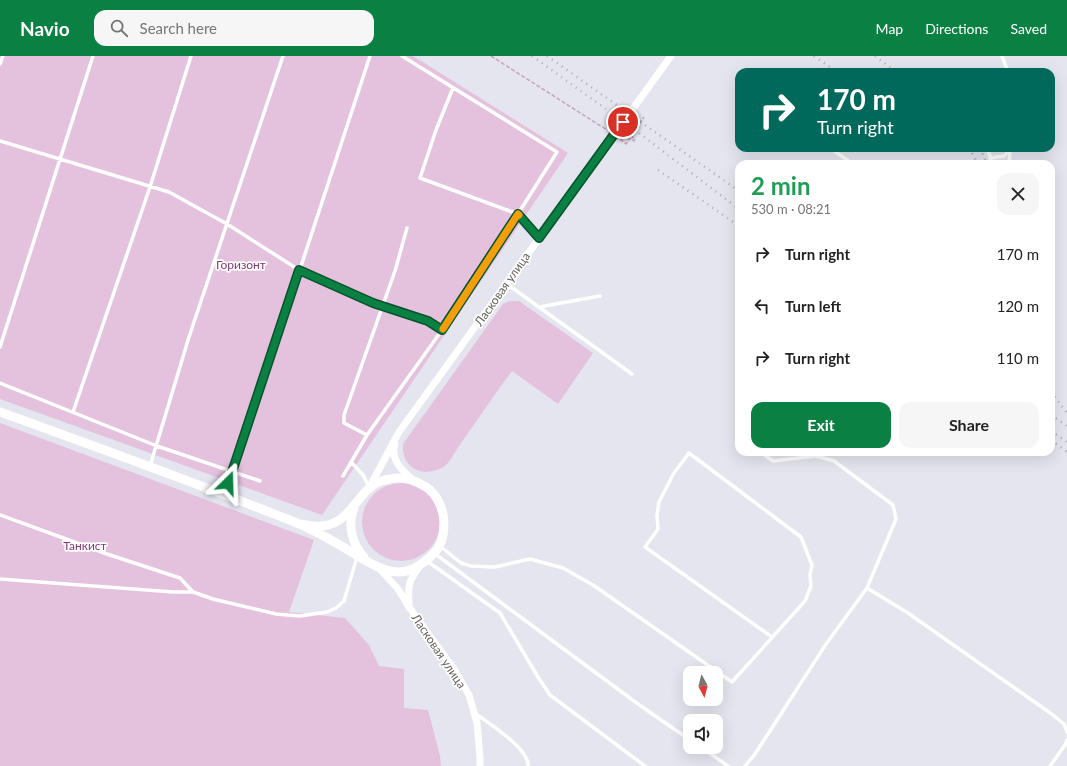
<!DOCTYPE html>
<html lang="en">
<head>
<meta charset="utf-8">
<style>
	:root { --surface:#fff; --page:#f6f6f6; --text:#222; --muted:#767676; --accent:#0b8043 }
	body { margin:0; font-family:Lato,sans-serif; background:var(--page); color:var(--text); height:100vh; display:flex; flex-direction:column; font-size:15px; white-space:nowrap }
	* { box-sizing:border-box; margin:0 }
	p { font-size:13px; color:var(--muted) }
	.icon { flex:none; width:22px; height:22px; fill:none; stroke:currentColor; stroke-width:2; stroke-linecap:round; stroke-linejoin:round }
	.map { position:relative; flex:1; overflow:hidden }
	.drawer { position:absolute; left:735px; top:104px; width:320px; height:296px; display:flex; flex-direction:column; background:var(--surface); border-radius:12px; box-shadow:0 4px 16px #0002 }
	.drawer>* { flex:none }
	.top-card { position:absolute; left:735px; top:12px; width:320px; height:84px; border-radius:12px; box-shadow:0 4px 16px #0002; background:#00695c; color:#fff; overflow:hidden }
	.needle { width:26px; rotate:173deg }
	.buttons { position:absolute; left:683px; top:610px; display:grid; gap:8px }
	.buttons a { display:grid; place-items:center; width:40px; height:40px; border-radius:8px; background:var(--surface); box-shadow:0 4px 16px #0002; font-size:20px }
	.pin { position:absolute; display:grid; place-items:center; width:34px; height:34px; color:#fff; margin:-17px; border:2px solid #fff; border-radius:50%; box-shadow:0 1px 4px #0007 }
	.me { position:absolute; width:44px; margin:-22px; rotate:22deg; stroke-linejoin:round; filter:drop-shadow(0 0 3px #0008) }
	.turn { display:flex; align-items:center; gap:14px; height:84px; padding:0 16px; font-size:18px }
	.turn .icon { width:52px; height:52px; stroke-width:2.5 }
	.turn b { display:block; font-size:28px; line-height:34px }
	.round { display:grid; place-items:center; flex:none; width:42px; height:42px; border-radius:12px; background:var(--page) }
	.headline { display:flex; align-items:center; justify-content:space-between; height:68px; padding:0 16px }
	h1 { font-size:24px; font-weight:700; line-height:30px; color:#1e9e55 }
	.button { display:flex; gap:8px; margin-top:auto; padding:8px 16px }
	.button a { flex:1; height:46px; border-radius:12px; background:var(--accent); color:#fff; font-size:16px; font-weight:700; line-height:46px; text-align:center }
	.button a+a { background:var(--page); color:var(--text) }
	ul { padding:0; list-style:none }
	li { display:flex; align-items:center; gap:12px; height:52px; padding:0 16px }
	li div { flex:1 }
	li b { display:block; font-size:15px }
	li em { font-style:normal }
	header { display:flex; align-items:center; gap:24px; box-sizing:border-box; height:56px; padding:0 20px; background:var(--accent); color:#fff }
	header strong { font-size:19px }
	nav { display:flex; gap:22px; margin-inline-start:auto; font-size:14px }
	.search { width:280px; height:36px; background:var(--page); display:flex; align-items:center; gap:10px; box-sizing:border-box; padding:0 14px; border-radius:12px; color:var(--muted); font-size:15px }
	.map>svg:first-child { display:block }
</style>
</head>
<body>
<header>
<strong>Navio</strong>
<div class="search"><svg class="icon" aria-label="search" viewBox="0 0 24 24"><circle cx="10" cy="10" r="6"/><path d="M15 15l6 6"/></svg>Search here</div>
<nav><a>Map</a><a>Directions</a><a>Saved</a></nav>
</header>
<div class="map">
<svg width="1067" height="710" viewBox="0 0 1067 710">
	<rect width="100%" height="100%" fill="#e4e5ee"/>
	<!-- green -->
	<path fill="#e4c2de" d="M0,0H413L568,97L322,459L0,343Z
		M510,245H519L593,297L558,348L512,315C494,339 478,363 461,387C456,394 451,405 445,410C425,423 401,413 403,388L503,248Z
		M0,367L314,484L289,556L345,562L369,589L379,610L404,613V652L428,654L440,700L441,710H0Z
		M362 466a39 39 0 1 1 78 0a39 39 0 1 1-78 0Z"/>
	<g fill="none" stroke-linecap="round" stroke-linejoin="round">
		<!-- path -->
		<path stroke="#cca1b9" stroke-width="1.5" stroke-dasharray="4 2" stroke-linecap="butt" d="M491,0L607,74
			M620,83L626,88L630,82L634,85L635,83L631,80L644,61"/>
		<!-- service -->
		<path stroke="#fff" stroke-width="3.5" d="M1002,0L1008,16
			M0,8L3,0
			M453,32L436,74L420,122L518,158L539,181
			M0,85L169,136L227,168L299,214L373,247L428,265L442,274
			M830,92L853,108
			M987,92L993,108
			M990,102L1004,100L1010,94
			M1009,108L1010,95
			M507,228L632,318
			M539,251L600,240
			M0,291L93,0
			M0,327L157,390L260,425
			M73,356L150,131L191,0
			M367,379L344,367V359L395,215L407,172
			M351,406L363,419L369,431
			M150,410L189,281L283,0
			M343,420L367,379L442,274L518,158L557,96L402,0
			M223,437L233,416L261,332L370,0
			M0,459L107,498L180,522L193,536
			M440,490L461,507L471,510L495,511L530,503L563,512L593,529L732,626L805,545L811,530L810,519L812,509L801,481L689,397L674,417L659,446L657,459L658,473L645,491L772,581
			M434,497L638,648L690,684
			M427,505L500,557L538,621L550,639L645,710
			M0,523L173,536H193L213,543L276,558L300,560L327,556L336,552L344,545L357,501
			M867,532L908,557L1053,659L1064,668L1067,676
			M475,657C488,667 530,693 528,710
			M701,691L728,710
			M745,710L755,698L826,588L867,532L896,463L893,449L834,405L816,400L773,405L760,396
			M1050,710L1065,689L1067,684"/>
		<!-- minor -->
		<path stroke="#fff" stroke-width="7" d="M395,388C390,404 402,414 413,424
			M369,432L399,376L671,0
			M379,512L398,533L409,551L454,613L469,639L477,667L480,701V710
			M409,548C408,530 408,525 420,510"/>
		<!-- tertiary -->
		<path stroke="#fff" stroke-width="9" d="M0,356C99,392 199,428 297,467C316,475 335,486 353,497C365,504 376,512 390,515C408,519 421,510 433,498C442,490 444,478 444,467C444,454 437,438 426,431C415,424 402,420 390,423C385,424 380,425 376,427C359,437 352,459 334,467C323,472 311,470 300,468
			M354,452C347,468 352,488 364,501"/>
		<!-- rail -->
		<path stroke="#aeaead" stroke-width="2.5" stroke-dasharray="1 5" stroke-linecap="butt" d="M532,0L635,74L739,153
			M547,0L739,135
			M814,0L837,16
			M875,0L896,16
			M969,92L978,108
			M980,92L987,108
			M658,114L739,170
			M1051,336L1067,357
			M1051,359L1067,370
			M1051,375L1067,386
			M1051,384L1067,396"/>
	</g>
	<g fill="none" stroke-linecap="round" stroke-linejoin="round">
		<!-- route casing -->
		<g stroke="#07532c" stroke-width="10">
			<path id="route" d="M228,427L232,416L299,214L373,247L428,265L442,274L518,158L539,182L623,66"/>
		</g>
		<!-- route -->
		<use href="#route" stroke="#0b8043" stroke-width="7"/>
		<!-- slow -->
		<path stroke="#f59e0b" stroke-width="7" d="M443,273L518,158L519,159"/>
	</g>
	<g text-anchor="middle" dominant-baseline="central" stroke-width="3.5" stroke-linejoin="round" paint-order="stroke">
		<!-- park labels -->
		<g font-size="12" fill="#843b75" stroke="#fff">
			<text x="241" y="208">Горизонт</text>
			<text x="85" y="489">Танкист</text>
		</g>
		<!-- street labels -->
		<g font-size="12" fill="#64625c" stroke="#fff">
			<text transform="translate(502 233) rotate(-55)">Ласковая улица</text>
			<text transform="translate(439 595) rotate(56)">Ласковая улица</text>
		</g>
	</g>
</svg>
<div class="buttons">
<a><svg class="needle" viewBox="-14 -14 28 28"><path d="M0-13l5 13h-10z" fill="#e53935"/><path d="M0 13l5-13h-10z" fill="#767676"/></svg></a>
<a><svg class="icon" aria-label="sound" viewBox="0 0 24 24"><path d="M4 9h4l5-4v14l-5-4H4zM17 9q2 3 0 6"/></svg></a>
</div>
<div class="pin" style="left:623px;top:66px;background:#d93025"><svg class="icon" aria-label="arrive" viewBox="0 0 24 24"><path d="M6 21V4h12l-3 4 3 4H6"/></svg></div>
<svg class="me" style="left:228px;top:427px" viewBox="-20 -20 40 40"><path d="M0-17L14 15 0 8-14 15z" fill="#0b8043" stroke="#fff" stroke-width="4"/></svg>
<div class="top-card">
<div class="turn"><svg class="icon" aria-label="right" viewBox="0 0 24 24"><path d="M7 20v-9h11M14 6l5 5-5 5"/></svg><div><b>170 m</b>Turn right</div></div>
</div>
<section class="drawer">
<div class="headline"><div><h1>2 min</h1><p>530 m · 08:21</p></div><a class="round"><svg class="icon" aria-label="close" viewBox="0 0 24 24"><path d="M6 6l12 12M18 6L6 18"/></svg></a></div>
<ul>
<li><svg class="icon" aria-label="right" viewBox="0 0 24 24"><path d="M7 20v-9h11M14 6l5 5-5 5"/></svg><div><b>Turn right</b></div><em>170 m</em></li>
<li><svg class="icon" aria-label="left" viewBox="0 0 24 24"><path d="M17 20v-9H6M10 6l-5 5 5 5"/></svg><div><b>Turn left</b></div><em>120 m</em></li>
<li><svg class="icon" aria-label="right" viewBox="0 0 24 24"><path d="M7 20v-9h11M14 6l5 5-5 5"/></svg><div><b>Turn right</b></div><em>110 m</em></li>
</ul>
<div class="button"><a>Exit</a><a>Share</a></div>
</section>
</div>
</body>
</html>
